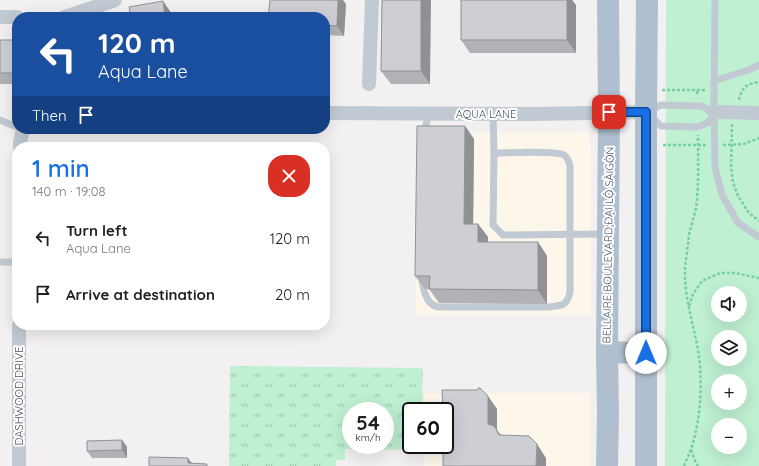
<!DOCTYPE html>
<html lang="en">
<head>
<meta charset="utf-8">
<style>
	:root { --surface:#fff; --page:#f6f6f6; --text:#202124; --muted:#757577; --accent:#1871e4 }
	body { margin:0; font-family:Quicksand,sans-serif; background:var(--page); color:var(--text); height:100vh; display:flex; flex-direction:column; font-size:15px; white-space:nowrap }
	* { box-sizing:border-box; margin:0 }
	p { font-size:13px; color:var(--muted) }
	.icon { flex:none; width:22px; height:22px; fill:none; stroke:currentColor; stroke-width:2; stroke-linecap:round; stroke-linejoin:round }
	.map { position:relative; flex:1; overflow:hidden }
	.side { position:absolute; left:12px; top:142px; width:318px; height:188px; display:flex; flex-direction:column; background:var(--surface); border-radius:16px; box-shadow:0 4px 16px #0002 }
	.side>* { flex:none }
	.top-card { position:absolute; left:12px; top:12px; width:318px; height:122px; border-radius:16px; box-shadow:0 4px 16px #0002; background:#1a4fa0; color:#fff; overflow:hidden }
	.tools { position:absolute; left:711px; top:286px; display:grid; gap:8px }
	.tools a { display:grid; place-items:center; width:36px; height:36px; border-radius:50%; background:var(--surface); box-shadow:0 4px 16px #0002; font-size:20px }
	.speed { position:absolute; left:342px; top:402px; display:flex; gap:8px; font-size:20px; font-weight:700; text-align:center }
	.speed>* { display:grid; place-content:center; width:52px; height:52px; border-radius:50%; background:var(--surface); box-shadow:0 4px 16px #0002; line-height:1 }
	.speed small { font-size:10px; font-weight:400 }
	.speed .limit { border:2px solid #111; border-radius:6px; background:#fff; color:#111 }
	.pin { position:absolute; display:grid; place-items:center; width:34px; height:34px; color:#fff; margin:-17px; border-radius:8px; box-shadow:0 2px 6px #0006 }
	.me { position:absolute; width:44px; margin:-22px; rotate:0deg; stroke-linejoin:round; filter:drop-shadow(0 0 3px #0008) }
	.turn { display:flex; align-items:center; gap:14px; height:84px; padding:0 20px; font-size:18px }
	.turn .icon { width:52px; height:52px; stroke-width:2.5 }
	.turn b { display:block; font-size:28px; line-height:34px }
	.then { display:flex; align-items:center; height:38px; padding:0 20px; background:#0003; gap:8px; font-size:15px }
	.round { display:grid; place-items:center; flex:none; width:42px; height:42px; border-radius:16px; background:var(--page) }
	.summary { display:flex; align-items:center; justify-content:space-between; height:68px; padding:0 20px }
	h1 { font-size:24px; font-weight:600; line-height:30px; color:var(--accent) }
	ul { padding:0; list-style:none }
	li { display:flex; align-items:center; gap:12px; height:56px; padding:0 20px }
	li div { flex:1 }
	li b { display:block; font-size:15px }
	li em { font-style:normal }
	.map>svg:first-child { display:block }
</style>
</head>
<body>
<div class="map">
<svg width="759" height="466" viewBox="0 0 759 466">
	<defs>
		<pattern id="grass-tufts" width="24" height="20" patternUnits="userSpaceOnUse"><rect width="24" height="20" fill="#bff0d2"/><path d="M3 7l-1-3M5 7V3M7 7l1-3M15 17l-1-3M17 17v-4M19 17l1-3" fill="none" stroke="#9dc5ae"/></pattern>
	</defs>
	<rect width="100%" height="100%" fill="#f2f0f0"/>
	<!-- commercial -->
	<path fill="#fcf7ea" d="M587,132L591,148V315H416V133Z
		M424,393H590V466H424V445H445V411H424Z"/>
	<!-- grass -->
	<path fill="url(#grass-tufts)" fill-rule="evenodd" d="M230,366L423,368L422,411H411V445H422V450L345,449V460H336V466H229ZM351,411H385V445H351Z"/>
	<!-- park -->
	<path fill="#bff0d2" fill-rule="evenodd" d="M666,0H759V466H665ZM718,293H740V315H718ZM718,337H740V359H718ZM718,381H740V403H718ZM718,425H740V447H718Z"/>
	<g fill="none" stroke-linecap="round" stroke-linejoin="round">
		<!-- path -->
		<path stroke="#77cea3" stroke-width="2.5" stroke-dasharray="3 2" stroke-linecap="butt" d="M662,90H705
			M697,91V96
			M739,100C742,87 746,84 759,82
			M732,124L731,167L733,182L738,196L749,213L759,221
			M663,145H706
			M723,145L744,144L759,138
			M689,306L693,294L702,281L720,273H735L759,278
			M691,450L696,463L698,466
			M684,466C686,460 689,455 691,449C701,420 703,380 698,350C693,322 684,297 685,268C686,258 688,246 689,235C691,226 694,217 696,208C699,184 698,160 698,135"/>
		<!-- lane -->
		<path stroke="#c1cad2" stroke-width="7" d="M715,0L714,112L715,167L722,195L738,223L759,237
			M714,81L748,70L759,65
			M661,105L701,106L707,109L714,117L707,123L697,127L661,126L646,112Z
			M493,114L494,153L493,225L503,235L605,234
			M0,120L17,127
			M424,135L427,121V113
			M0,262H17
			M422,279C423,288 426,302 435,306C437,307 439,307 441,307H550C562,305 567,306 570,292V166C569,161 568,158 564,155C555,150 507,153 494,153"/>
		<!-- street -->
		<path stroke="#c1cad2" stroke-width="14" d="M0,17H17
			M65,17L115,0
			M369,84L372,0
			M714,112L759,113
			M325,113L534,114L646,112
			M20,147V143L23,129
			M19,466V325"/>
		<!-- primary -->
		<path stroke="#b0bfcf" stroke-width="22" d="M607,352L646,353
			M607,466L608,414L607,352L609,112L608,0
			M646,466V112L647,0"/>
	</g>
	<!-- wall -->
	<path fill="#b0b2b7" d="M382,0L430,84H391L381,71Z
		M461,0H572L576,5V53H470L461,40Z
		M346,4L344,36L325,35V17Z
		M0,40H17V84H0Z
		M465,126L474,139L473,224H478L488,237V242H538L547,256V304L439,303L429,289H425L415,276Z
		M122,440L127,447V458H92L87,451Z"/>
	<!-- shaded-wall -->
	<path fill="#909195" d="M338,0H343L346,4L344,36L337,26Z
		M421,0H431L430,84L421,71Z
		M567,0H572L576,5V53L567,40Z
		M163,1L172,14V17H165Z
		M465,126L474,139L473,237L464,224Z
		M478,224L488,237L487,255L478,242Z
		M538,242L547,256V304L538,290Z
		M488,396L497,409V430L506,442L488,424Z
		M122,440L127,447V458L122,450Z
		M537,444L546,458V466H536Z
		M188,458L194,466L188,463Z"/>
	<!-- building -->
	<path fill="#cdcfd5" stroke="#909195" d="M270,0H338L337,26L325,25V17H268Z
		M382,0H421V71H381Z
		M461,0H567V40H461Z
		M163,1L165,17H131L129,7Z
		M0,40H17V73H0Z
		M417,126H465L464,224H478V242H538V290L429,289L430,276H415Z
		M478,388H480L488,396V424L494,426L496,429L499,435L529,436L537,444L536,466H443V445H445V411H443L442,390H478Z
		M122,440V450L87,451V441Z
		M149,457L188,458V463L207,464V466H149Z"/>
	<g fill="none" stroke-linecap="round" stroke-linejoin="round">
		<!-- route casing -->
		<g stroke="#104994" stroke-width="10">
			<path id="route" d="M609,112H646V353"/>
		</g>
		<!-- route -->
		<use href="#route" stroke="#1871e4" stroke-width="7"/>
	</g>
	<g text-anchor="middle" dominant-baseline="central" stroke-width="4" stroke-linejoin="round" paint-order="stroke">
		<!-- street labels -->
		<g font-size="11" fill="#48535e" stroke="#fff">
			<text x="486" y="114">AQUA LANE</text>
			<text transform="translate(608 245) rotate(-89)">BELLAIRE BOULEVARD;ĐẠI LỘ SÀIGÒN</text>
			<text transform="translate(19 396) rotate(-90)">DASHWOOD DRIVE</text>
		</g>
	</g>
</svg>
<div class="tools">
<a><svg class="icon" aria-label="sound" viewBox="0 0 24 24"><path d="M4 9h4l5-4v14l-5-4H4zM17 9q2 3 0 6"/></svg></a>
<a><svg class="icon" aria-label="layers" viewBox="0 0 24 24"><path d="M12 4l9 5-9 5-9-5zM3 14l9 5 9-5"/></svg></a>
<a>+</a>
<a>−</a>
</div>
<div class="speed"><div>54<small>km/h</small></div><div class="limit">60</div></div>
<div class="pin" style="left:609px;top:112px;background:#d93025"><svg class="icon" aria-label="arrive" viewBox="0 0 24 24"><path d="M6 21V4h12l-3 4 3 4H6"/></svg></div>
<svg class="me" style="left:646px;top:353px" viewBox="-20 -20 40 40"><circle r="19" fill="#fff"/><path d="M0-13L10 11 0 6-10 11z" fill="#1871e4"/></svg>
<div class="top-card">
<div class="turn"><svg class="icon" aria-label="left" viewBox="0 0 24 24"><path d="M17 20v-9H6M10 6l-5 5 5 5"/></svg><div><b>120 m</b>Aqua Lane</div></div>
<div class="then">Then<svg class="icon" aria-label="arrive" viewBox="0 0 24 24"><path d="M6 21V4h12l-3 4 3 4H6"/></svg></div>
</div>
<section class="side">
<div class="summary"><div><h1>1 min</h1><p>140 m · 19:08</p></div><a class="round" style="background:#d93025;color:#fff"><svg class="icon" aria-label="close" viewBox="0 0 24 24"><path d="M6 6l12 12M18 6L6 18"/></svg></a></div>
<ul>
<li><svg class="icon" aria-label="left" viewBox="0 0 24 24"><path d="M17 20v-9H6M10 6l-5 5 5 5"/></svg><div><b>Turn left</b><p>Aqua Lane</p></div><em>120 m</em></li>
<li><svg class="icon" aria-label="arrive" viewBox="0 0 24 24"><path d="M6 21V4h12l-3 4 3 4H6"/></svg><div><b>Arrive at destination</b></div><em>20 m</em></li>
</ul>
</section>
</div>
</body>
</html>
